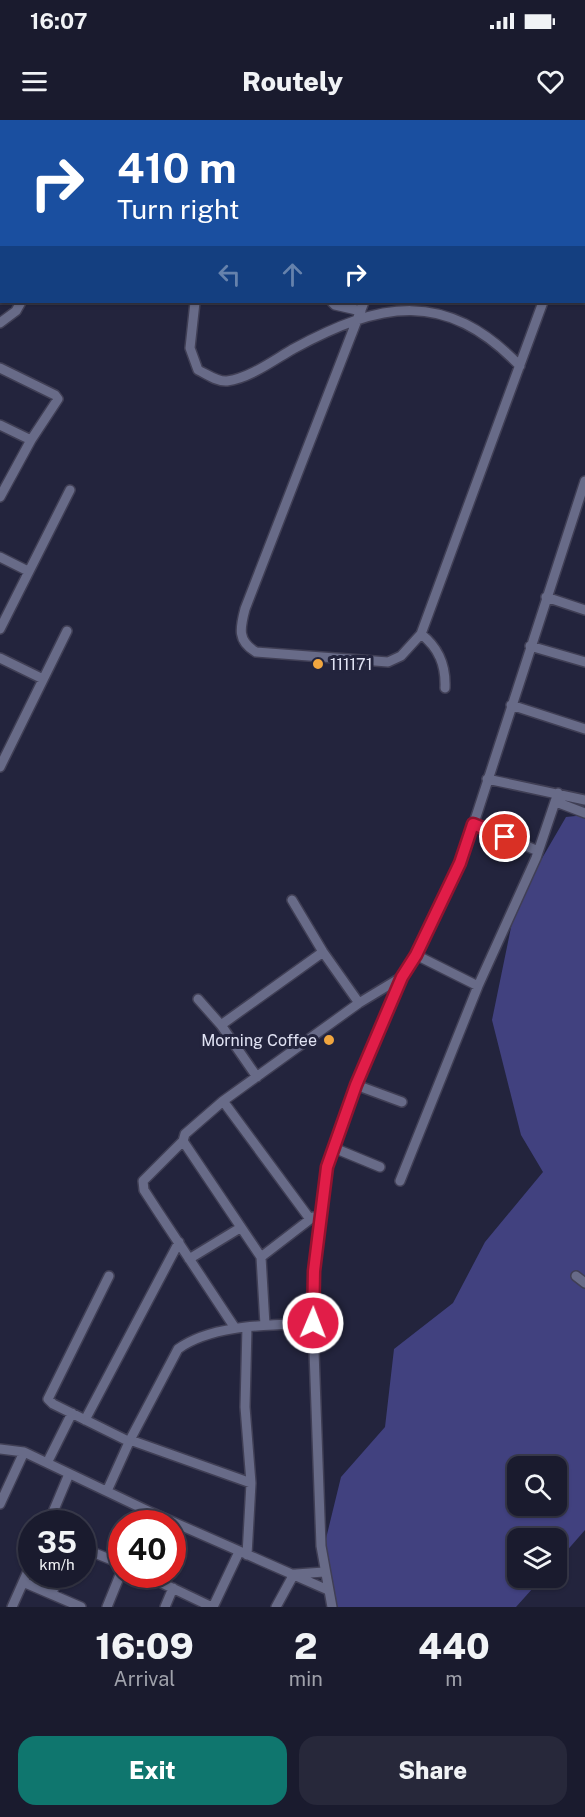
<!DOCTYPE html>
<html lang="en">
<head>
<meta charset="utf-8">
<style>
	:root { --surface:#1a1b2e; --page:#27283a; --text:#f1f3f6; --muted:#9fa1aa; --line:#38394a; --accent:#0f766e }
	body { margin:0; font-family:"Public Sans",sans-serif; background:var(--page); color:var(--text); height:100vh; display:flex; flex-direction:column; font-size:22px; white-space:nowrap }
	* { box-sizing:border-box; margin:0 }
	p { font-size:20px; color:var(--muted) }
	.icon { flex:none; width:33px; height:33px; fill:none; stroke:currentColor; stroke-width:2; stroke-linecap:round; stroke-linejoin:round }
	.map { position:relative; height:1487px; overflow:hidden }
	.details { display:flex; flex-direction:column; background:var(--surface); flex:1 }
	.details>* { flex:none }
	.guide { position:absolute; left:0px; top:0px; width:585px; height:183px; box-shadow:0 2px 4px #0004,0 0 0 2px var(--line); background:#1a4fa0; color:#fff; overflow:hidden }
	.fabs { position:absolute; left:507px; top:1336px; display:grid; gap:12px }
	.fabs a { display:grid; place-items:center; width:60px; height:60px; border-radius:12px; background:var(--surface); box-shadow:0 2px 4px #0004,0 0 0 2px var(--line); font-size:30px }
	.speed { position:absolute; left:18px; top:1390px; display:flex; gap:12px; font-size:30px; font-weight:700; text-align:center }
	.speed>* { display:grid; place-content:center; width:78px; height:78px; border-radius:50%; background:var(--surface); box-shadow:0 2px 4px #0004,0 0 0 2px var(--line); line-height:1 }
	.speed small { font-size:15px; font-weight:400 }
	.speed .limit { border:9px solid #d22; background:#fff; color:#111 }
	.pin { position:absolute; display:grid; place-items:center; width:51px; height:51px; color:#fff; margin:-26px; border:3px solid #fff; border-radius:50%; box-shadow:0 2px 6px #0007 }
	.me { position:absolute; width:66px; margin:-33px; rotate:1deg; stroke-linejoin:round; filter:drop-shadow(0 0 4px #0008) }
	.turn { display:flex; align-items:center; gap:21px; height:126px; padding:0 18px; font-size:27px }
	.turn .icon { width:78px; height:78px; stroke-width:2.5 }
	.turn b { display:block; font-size:42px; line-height:51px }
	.lanes { display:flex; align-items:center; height:57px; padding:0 18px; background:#0003; justify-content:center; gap:30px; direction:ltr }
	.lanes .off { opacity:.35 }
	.eta { display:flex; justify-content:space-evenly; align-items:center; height:102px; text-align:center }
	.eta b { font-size:36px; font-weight:800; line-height:42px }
	.primary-button { display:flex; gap:12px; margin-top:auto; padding:12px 18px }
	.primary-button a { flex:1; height:69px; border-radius:18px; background:var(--accent); color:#fff; font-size:24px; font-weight:800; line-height:69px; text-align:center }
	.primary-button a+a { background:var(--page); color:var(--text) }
	.status { display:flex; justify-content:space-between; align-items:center; height:42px; padding:0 30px; background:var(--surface); direction:ltr }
	.status svg { height:16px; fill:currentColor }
	header { display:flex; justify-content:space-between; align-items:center; height:78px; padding:0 18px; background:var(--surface); font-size:27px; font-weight:800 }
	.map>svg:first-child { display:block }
</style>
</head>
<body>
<div class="status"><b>16:07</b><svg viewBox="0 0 49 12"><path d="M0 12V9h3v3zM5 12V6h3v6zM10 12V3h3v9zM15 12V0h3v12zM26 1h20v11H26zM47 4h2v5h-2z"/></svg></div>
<header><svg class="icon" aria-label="menu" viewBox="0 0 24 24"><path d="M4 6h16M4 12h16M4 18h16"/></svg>Routely<svg class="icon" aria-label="heart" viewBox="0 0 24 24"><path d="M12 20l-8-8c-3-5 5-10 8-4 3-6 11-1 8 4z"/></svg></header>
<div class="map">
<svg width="585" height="1487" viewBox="0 0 585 1487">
	<rect width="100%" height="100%" fill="#23243d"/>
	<!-- green -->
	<path fill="#41417f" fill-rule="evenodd" d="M585,695V1410L557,1442L556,1419H518V1458H542L516,1487H330L321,1439L341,1357L385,1307L394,1229L453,1183L485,1122L543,1052L521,1015L492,900L516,783L566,697ZM518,1347H556V1386H518Z"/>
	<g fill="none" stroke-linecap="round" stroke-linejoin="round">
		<!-- minor casing -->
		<g stroke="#403f55" stroke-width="12">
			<path id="minor" d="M3,0L4,2
				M197,0L198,2
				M0,139L2,141
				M195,182L190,228L198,250C207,254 217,262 227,261C250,258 274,240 293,229C380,182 445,168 520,246
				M332,182L335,185L361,191
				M364,182L245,489C240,508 237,521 256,532L388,542L401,536L421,514L543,182
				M0,203L16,191L21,182
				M0,248L55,275L58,279L31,320L0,377
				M0,305L31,320
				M0,437L28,451
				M546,477L585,490
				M0,509L70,370
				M421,514C439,528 446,545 445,568
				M530,526L585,542
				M0,538L43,559
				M511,585L585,609
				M0,647L67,511
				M487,659L585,680
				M556,682L585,693
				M473,703L538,731
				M292,780L323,832L359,883
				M416,835L478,866
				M198,879L221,905L257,957
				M221,905L323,832
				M356,965L402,982
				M223,981L310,1099
				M183,1021L261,1137L265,1205
				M334,1028L380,1047
				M400,1061L478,866L536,738L558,673
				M261,1137L313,1097
				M189,1139L240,1108
				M109,1156L48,1279L53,1284L130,1322
				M576,1156L585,1163
				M235,1208L157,1090L144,1070L143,1061L183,1021L185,1014L223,981L359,883L402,857
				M85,1300L179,1122
				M130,1320L251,1363
				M0,1329L24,1332L148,1391L328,1470
				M47,1343L72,1293
				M107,1371L130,1320L178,1229C212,1204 272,1205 313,1203
				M0,1384L24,1332
				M48,1404L69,1354
				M142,1404L148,1391
				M82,1428L122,1444
				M247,1435L251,1363L245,1287L247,1207
				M296,1454L324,1452
				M145,1455L212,1487
				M23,1462L81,1487
				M52,1474L58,1455
				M12,1487L32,1442
				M107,1487L122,1450
				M165,1487L173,1468
				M213,1487L239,1432
				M276,1487L294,1454
				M332,1487L321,1426L313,1203L314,1151L327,1047L356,965L402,857L416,835L461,743L585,361"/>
		</g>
		<!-- minor -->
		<use href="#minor" stroke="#686b88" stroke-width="9"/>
	</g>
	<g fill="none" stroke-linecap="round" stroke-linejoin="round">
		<!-- route casing -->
		<g stroke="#92132f" stroke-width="15">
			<path id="route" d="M313,1203L314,1151L327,1047L356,965L402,857L416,835L460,743L473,704L505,717"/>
		</g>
		<!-- route -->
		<use href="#route" stroke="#e11d48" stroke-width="10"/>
	</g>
	<!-- markers -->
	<g fill="#f1a63f" stroke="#23243d" stroke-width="2">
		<circle cx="318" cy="544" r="6"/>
		<circle cx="329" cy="920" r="6"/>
	</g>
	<g text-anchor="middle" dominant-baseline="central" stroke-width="6" stroke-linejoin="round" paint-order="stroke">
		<!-- poi labels -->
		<g font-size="16" fill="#e0e2f3" stroke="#23243d" text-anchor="start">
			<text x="330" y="544">111171</text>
			<text x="317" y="920" text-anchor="end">Morning Coffee</text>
		</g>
	</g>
</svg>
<div class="fabs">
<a><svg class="icon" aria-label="search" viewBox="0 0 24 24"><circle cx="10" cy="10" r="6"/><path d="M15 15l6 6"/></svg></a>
<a><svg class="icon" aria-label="layers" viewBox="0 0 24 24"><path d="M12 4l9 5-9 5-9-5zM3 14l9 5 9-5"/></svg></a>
</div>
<div class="speed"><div>35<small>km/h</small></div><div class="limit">40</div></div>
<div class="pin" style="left:505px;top:717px;background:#d93025"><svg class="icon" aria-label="arrive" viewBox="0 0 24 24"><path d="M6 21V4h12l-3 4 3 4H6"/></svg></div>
<svg class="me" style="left:313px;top:1203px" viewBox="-20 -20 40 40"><circle r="17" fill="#e11d48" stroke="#fff" stroke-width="3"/><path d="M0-11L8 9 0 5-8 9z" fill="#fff"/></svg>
<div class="guide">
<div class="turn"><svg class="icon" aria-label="right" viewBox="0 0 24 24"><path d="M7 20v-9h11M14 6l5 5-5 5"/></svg><div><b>410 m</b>Turn right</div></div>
<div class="lanes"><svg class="icon off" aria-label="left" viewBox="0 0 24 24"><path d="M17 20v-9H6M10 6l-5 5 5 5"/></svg><svg class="icon off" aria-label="ahead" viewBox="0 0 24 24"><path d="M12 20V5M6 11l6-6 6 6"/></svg><svg class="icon" aria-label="right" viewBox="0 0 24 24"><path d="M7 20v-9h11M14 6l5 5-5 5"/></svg></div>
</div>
</div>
<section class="details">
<div class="eta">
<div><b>16:09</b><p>Arrival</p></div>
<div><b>2</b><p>min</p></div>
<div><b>440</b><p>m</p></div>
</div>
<div class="primary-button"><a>Exit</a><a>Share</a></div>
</section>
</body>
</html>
